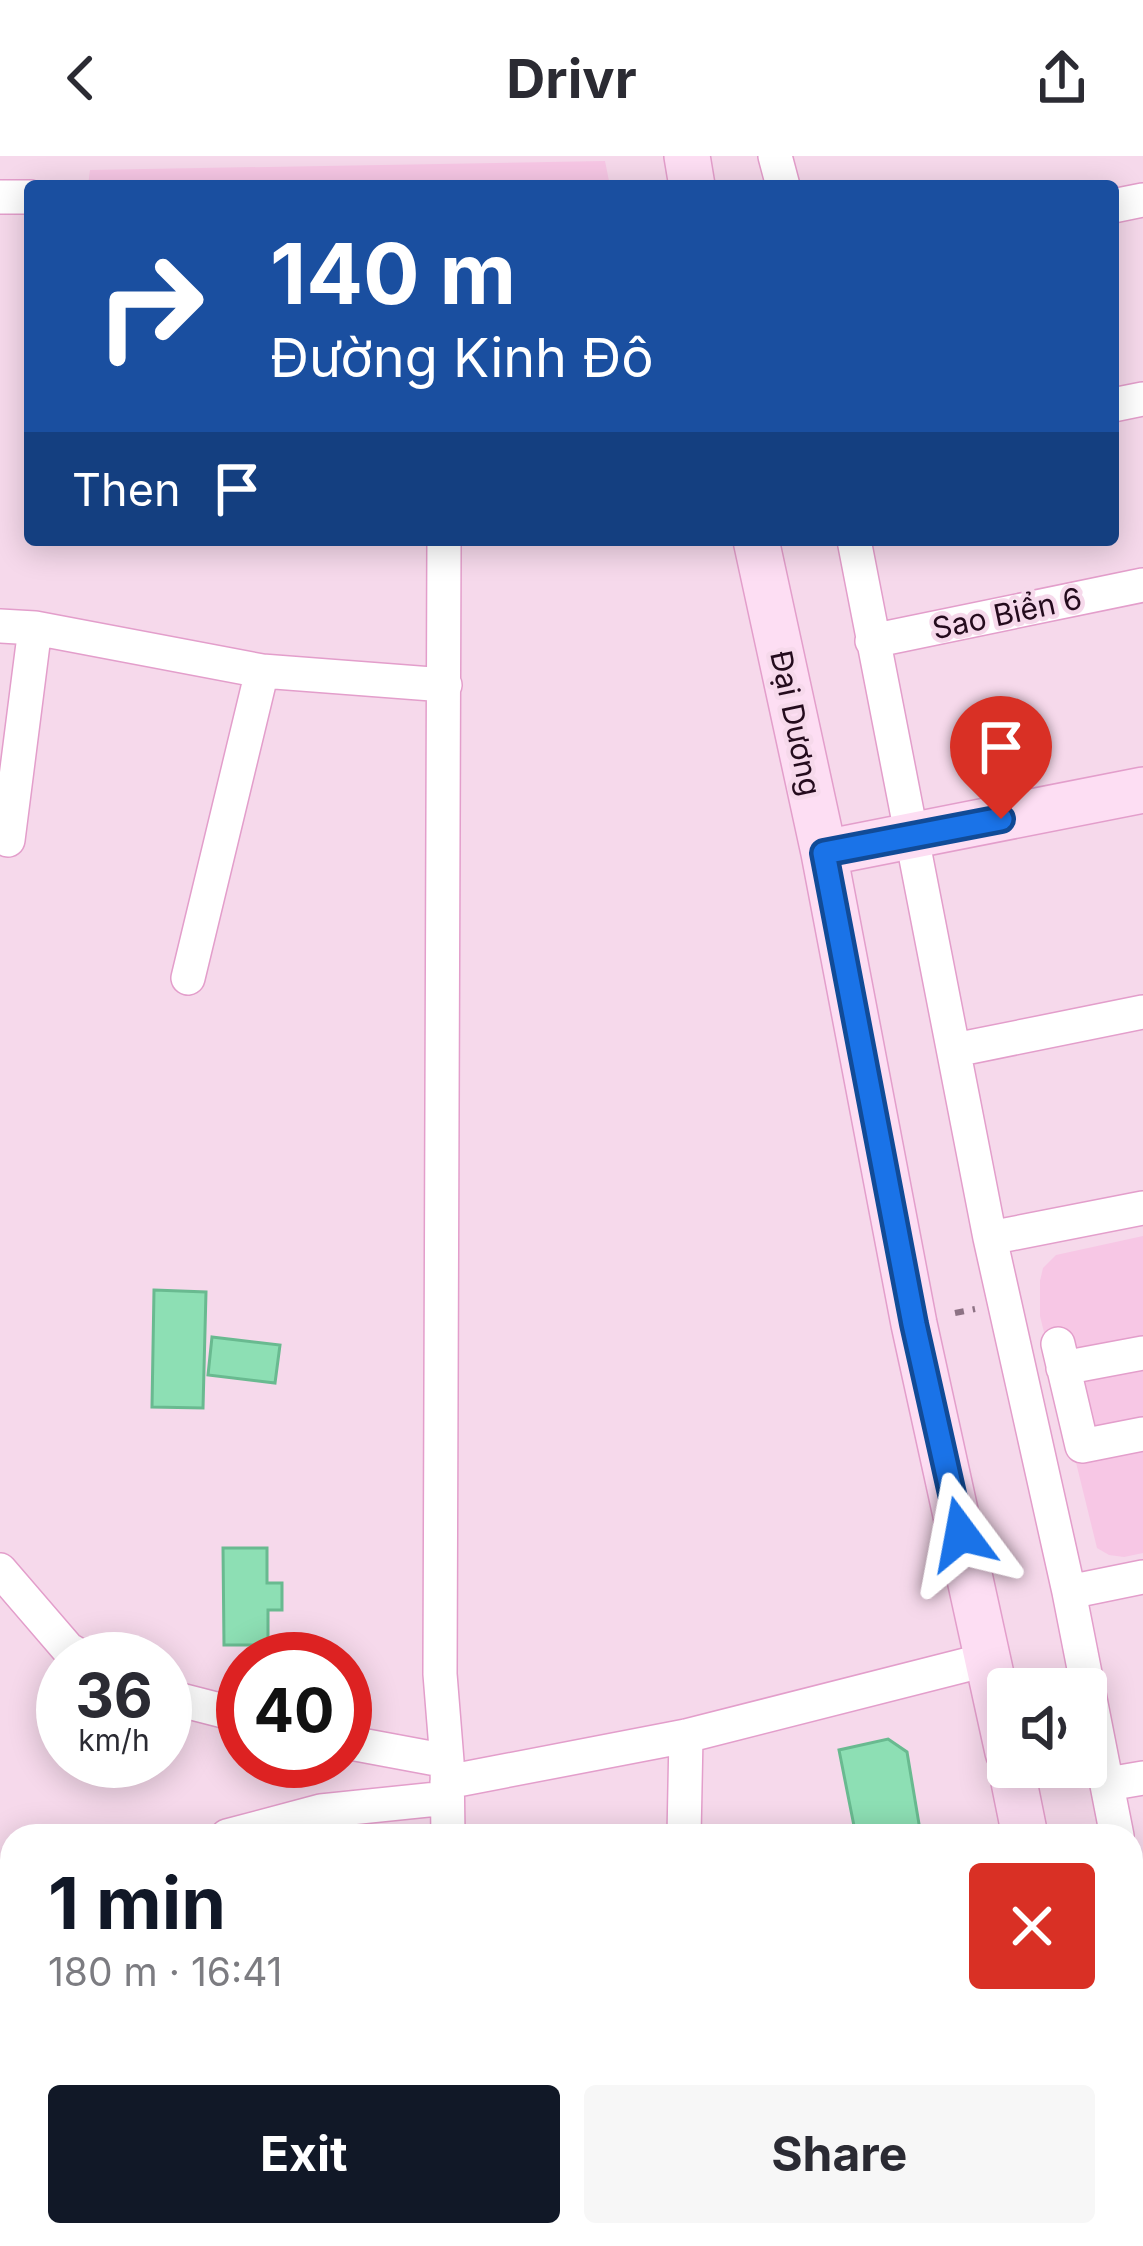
<!DOCTYPE html>
<html lang="en">
<head>
<meta charset="utf-8">
<style>
	:root { --surface:#fff; --page:#f7f7f7; --text:#2b2b33; --muted:#7c7c81; --accent:#111827 }
	body { margin:0; font-family:Inter,sans-serif; background:var(--page); color:var(--text); height:100vh; display:flex; flex-direction:column; font-size:45px; white-space:nowrap }
	* { box-sizing:border-box; margin:0 }
	p { font-size:39px; color:var(--muted) }
	.icon { flex:none; width:66px; height:66px; fill:none; stroke:currentColor; stroke-width:2; stroke-linecap:round; stroke-linejoin:round }
	.map { position:relative; flex:1; overflow:hidden }
	.sheet { position:absolute; left:0px; top:1668px; width:1143px; height:423px; display:flex; flex-direction:column; background:var(--surface); border-radius:36px 36px 0 0; box-shadow:0 6px 30px #0003 }
	.sheet>* { flex:none }
	.top-card { position:absolute; left:24px; top:24px; width:1095px; height:366px; border-radius:12px; box-shadow:0 6px 30px #0003; background:#1a4fa0; color:#fff; overflow:hidden }
	.controls { position:absolute; left:987px; top:1512px; display:grid; gap:24px }
	.controls a { display:grid; place-items:center; width:120px; height:120px; border-radius:12px; background:var(--surface); box-shadow:0 6px 30px #0003; font-size:60px }
	.speed { position:absolute; left:36px; top:1476px; display:flex; gap:24px; font-size:60px; font-weight:700; text-align:center }
	.speed>* { display:grid; place-content:center; width:156px; height:156px; border-radius:50%; background:var(--surface); box-shadow:0 6px 30px #0003; line-height:1 }
	.speed small { font-size:30px; font-weight:400 }
	.speed .limit { border:18px solid #d22; background:#fff; color:#111 }
	.pin { position:absolute; display:grid; place-items:center; width:102px; height:102px; color:#fff; margin:-123px -51px; border-radius:50% 50% 50% 0; rotate:-45deg; box-shadow:0 0 12px #0007 }
	.pin .icon { rotate:45deg }
	.me { position:absolute; width:132px; margin:-66px; rotate:347deg; stroke-linejoin:round; filter:drop-shadow(0 0 9px #0008) }
	.turn { display:flex; align-items:center; gap:42px; height:252px; padding:0 48px; font-size:54px }
	.turn .icon { width:156px; height:156px; stroke-width:2.5 }
	.turn b { display:block; font-size:84px; line-height:102px }
	.then { display:flex; align-items:center; height:114px; padding:0 48px; background:#0003; gap:24px; font-size:45px }
	.round { display:grid; place-items:center; flex:none; width:126px; height:126px; border-radius:12px; background:var(--page) }
	.summary { display:flex; align-items:center; justify-content:space-between; height:204px; padding:0 48px }
	h1 { font-size:72px; font-weight:700; line-height:90px; color:var(--accent) }
	.cta { display:flex; gap:24px; margin-top:auto; padding:24px 48px }
	.cta a { flex:1; height:138px; border-radius:12px; background:var(--accent); color:#fff; font-size:48px; font-weight:700; line-height:138px; text-align:center }
	.cta a+a { background:var(--page); color:var(--text) }
	header { display:flex; justify-content:space-between; align-items:center; height:156px; padding:0 48px; background:var(--surface); font-size:54px; font-weight:700 }
	.map>svg:first-child { display:block }
</style>
</head>
<body>
<header><svg class="icon" aria-label="back" viewBox="0 0 24 24"><path d="M15 5l-7 7 7 7"/></svg>Drivr<svg class="icon" aria-label="share" viewBox="0 0 24 24"><path d="M12 15V3M7 8l5-5 5 5M5 13v7h14v-7"/></svg></header>
<div class="map">
<svg width="1143" height="2090" viewBox="0 0 1143 2090">
	<rect width="100%" height="100%" fill="#f6d9eb"/>
	<!-- built -->
	<path fill="#f7c7e5" d="M605,5L610,30H88L90,14Z
		M1143,1080V1397L1124,1401L1109,1399L1097,1392L1040,1160V1125L1043,1112L1056,1099Z"/>
	<!-- building -->
	<path fill="#8ddfb4" stroke="#69ba90" stroke-width="3" d="M154,1134L206,1136L203,1252L152,1251Z
		M212,1181L280,1189L275,1227L208,1219Z
		M223,1392H267V1427H282V1454H268V1489H224Z
		M888,1583L907,1596L921,1680H856L839,1594Z
		M42,2079H70L150,2090H41Z
		M227,2079H288L287,2089L226,2087Z
		M733,2079H801L794,2090H726Z"/>
	<g fill="none" stroke-linecap="round" stroke-linejoin="round">
		<!-- street casing -->
		<g stroke="#e39ecb" stroke-width="36">
			<path id="street" d="M775,0L783,30
				M0,41H30
				M1113,50L1143,44
				M1113,249L1143,243
				M444,384L440,1518L447,1605L448,1680
				M854,384L990,1082L1069,1436L1117,1680
				M0,470L35,472L262,515L445,529
				M872,485L1143,429
				M8,684L35,472
				M188,822L262,515
				M955,894L1143,856
				M990,1082L1143,1052
				M1058,1188L1082,1290L1143,1278
				M1063,1212L1143,1197
				M0,1414L68,1493L85,1503
				M1069,1436L1143,1421
				M165,1540L243,1560
				M345,1586L447,1605
				M447,1626L686,1580L989,1503
				M1108,1628L1143,1622
				M227,1680L321,1655L447,1642
				M684,1680L686,1580
				M1131,1756L1143,1816
				M0,1895L12,1892
				M440,2090V2079
				M668,2090L670,2079"/>
		</g>
		<!-- secondary casing -->
		<g stroke="#e39ecb" stroke-width="48">
			<path id="secondary" d="M687,0L692,30
				M756,384L824,697L914,1168L1008,1596
				M824,697L1143,634
				M1011,1611L1025,1680
				M1131,1877L1143,1872
				M1131,1967L1143,1961
				M1097,2079L1099,2090
				M911,2090L918,2079
				M1007,2090L1013,2079"/>
		</g>
		<!-- path -->
		<path stroke="#8d7284" stroke-width="6" stroke-dasharray="9 9" stroke-linecap="butt" d="M955,1157L975,1153"/>
		<!-- street -->
		<use href="#street" stroke="#fff" stroke-width="33"/>
		<!-- secondary -->
		<use href="#secondary" stroke="#fddef3" stroke-width="45"/>
	</g>
	<g fill="none" stroke-linecap="round" stroke-linejoin="round">
		<!-- route casing -->
		<g stroke="#114b97" stroke-width="30">
			<path id="route" d="M961,1378L914,1168L824,697L1001,663"/>
		</g>
		<!-- route -->
		<use href="#route" stroke="#1a73e8" stroke-width="21"/>
	</g>
	<g text-anchor="middle" dominant-baseline="central" stroke-width="9" stroke-linejoin="round" paint-order="stroke">
		<!-- street labels -->
		<g font-size="30" fill="#240b1d" stroke="#f6d9eb">
			<text transform="translate(1007 457) rotate(-12)">Sao Biển 6</text>
			<text transform="translate(796 567) rotate(78)">Đại Dương</text>
		</g>
	</g>
</svg>
<div class="controls">
<a><svg class="icon" aria-label="sound" viewBox="0 0 24 24"><path d="M4 9h4l5-4v14l-5-4H4zM17 9q2 3 0 6"/></svg></a>
</div>
<div class="speed"><div>36<small>km/h</small></div><div class="limit">40</div></div>
<div class="pin" style="left:1001px;top:663px;background:#d93025"><svg class="icon" aria-label="arrive" viewBox="0 0 24 24"><path d="M6 21V4h12l-3 4 3 4H6"/></svg></div>
<svg class="me" style="left:961px;top:1378px" viewBox="-20 -20 40 40"><path d="M0-17L14 15 0 8-14 15z" fill="#1a73e8" stroke="#fff" stroke-width="4"/></svg>
<div class="top-card">
<div class="turn"><svg class="icon" aria-label="right" viewBox="0 0 24 24"><path d="M7 20v-9h11M14 6l5 5-5 5"/></svg><div><b>140 m</b>Đường Kinh Đô</div></div>
<div class="then">Then<svg class="icon" aria-label="arrive" viewBox="0 0 24 24"><path d="M6 21V4h12l-3 4 3 4H6"/></svg></div>
</div>
<section class="sheet">
<div class="summary"><div><h1>1 min</h1><p>180 m · 16:41</p></div><a class="round" style="background:#d93025;color:#fff"><svg class="icon" aria-label="close" viewBox="0 0 24 24"><path d="M6 6l12 12M18 6L6 18"/></svg></a></div>
<div class="cta"><a>Exit</a><a>Share</a></div>
</section>
</div>
</body>
</html>
